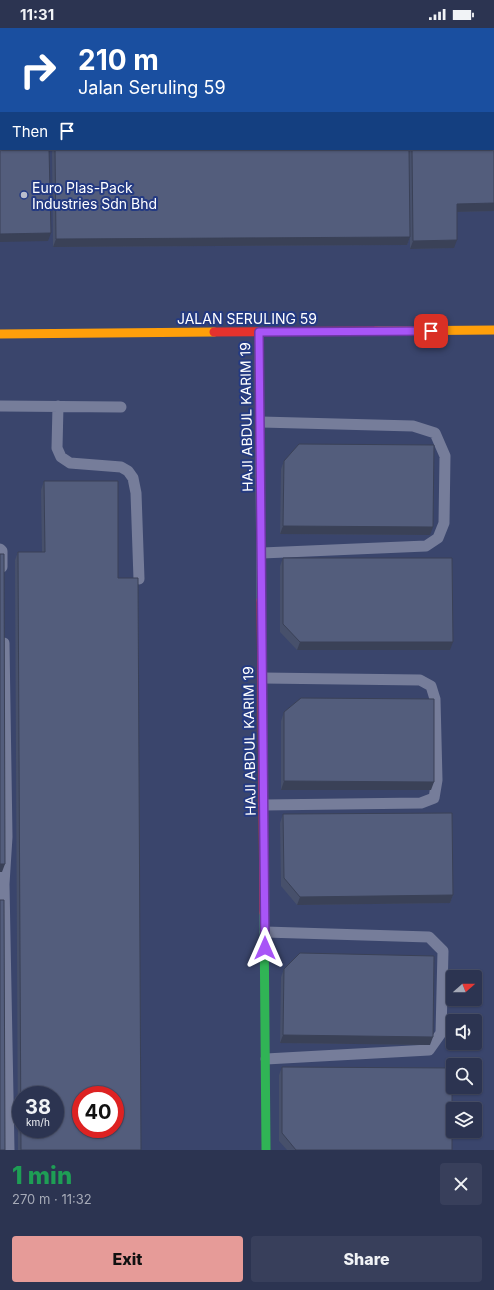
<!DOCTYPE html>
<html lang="en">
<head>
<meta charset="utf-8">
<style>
	:root { --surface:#2c3451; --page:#383f5b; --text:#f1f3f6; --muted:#a6aab7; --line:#484f68; --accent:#e69b98 }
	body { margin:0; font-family:Inter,sans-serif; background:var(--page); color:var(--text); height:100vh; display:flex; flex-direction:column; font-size:15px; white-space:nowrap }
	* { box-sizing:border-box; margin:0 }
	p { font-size:13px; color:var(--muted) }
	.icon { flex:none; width:22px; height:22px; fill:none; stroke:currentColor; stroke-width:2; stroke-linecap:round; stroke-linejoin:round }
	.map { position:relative; height:1122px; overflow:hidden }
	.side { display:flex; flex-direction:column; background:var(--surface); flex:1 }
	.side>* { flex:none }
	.top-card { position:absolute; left:0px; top:0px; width:494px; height:122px; box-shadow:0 1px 3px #0004,0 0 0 1px var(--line); background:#1a4fa0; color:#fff; overflow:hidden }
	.needle { width:26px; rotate:69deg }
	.controls { position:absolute; left:446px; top:942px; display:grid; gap:8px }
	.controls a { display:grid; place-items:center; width:36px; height:36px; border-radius:4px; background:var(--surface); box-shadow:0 1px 3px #0004,0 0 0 1px var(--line); font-size:20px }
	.speed { position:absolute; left:12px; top:1058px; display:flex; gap:8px; font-size:20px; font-weight:700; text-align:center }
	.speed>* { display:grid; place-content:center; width:52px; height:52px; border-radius:50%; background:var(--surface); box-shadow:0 1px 3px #0004,0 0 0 1px var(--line); line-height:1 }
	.speed small { font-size:10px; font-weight:400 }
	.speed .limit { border:6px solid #d22; background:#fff; color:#111 }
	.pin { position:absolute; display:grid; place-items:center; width:34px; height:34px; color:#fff; margin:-17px; border-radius:8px; box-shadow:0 2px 6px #0006 }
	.me { position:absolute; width:44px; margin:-22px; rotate:0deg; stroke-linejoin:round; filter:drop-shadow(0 0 3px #0008) }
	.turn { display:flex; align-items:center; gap:14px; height:84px; padding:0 12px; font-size:18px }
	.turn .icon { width:52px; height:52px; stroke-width:2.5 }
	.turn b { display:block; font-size:28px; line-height:34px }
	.then { display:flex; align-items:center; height:38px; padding:0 12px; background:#0003; gap:8px; font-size:15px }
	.round { display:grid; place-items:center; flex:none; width:42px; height:42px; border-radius:4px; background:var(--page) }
	.overview { display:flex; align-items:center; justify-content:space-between; height:68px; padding:0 12px }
	h1 { font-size:24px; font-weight:800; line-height:30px; color:#1e9e55 }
	.button { display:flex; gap:8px; margin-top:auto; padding:8px 12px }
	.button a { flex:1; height:46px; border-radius:4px; background:var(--accent); color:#111; font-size:16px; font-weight:800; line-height:46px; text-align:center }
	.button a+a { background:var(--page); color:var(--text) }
	.status { display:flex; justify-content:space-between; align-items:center; height:28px; padding:0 20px; background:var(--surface); direction:ltr }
	.status svg { height:11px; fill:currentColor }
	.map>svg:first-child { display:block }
</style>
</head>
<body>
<div class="status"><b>11:31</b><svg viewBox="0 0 49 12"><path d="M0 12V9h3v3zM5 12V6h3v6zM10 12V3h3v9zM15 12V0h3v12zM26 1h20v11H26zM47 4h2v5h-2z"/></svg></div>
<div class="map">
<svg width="494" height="1122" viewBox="0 0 494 1122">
	<rect width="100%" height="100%" fill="#3a456c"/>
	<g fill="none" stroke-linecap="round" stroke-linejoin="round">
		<!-- lane -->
		<path stroke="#767d9a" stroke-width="11" d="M0,378L121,379
			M58,378L57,420L61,429L70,435L121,439L128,443L133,450L136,465L139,551
			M261,394L413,398L435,405L445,428L444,495L438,510L426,518L262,525
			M0,521L2,523V539
			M4,615L7,809L4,856L9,1122
			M263,650L420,652L431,658L435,671L437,752L434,770L421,775L264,777
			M265,904L429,909L443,923L441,1005L429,1022L266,1031"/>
		<!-- street -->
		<path stroke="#767d9a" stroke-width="22" d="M493,16H494
			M0,27H1"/>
		<!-- fast -->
		<path stroke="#30b455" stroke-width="9" d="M259,304L261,572
			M264,885L266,1122"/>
		<!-- slow -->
		<path stroke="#ff9f0a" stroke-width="9" d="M376,303L494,302
			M0,306L214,304"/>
		<!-- jam -->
		<path stroke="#e5322d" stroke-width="9" d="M214,304L376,303
			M261,572L264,885"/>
	</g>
	<!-- wall -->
	<path fill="#47506b" d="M13,0H99V1H14Z
		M494,35V183L457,184L454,220L410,221V209L407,217L53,219L52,121H493Z
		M284,433L430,507L280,506L281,441Z
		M44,453L118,550L141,1122H18L15,532L18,524H42L41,462Z
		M283,530L450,622H297L280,604V538Z
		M284,684L431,762H281V693Z
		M283,786L453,867L450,875L297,877L281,858L280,795Z
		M284,941L430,1017L280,1015L281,949Z
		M282,1039L452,1122H287L279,1113V1047Z"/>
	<!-- shaded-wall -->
	<path fill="#3a4157" d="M21,0H99V1H21Z
		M185,0H274V1H184Z
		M362,0H450V1H362Z
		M453,0H494V2H493V1H452Z
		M494,175V183L454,184L457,176Z
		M51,205L48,213L0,214V206Z
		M410,209L407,217L53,219L56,211Z
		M457,212L454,220L410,221L413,213Z
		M283,498L433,499L430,507L280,506Z
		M300,614H453L450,622H297Z
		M284,753L434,754L431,762H281Z
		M0,836H5L2,844H0Z
		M453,867L450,875L297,877L300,869Z
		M283,1007L433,1009L430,1017L280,1015Z"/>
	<!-- building -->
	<path fill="#535d7c" stroke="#3a4157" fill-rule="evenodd" d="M493,35H494V175L457,176V212L413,213L412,121H493Z
		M0,41H1V121H49L51,205L0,206Z
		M55,121H409L410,209L56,211Z
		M299,416L434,417L433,499L283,498L284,433Z
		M44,453H118V550H138L141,1122H21L18,524H45ZM21,1067H55V1101H21ZM81,1067H115V1101H81Z
		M0,526H4L5,836H0Z
		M283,530H452L453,614H300L283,596Z
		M301,670L434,671V754L284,753V684Z
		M452,785L453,867L300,869L284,850L283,786Z
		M0,872H4L5,1122H0Z
		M300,925L434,928L433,1009L283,1007L284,941Z
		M282,1039L452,1040V1122H296L282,1105Z"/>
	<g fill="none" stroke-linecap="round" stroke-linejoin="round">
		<!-- route casing -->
		<g stroke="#6d37a1" stroke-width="10">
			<path id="route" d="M265,920L259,304L431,303"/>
		</g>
		<!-- route -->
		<use href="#route" stroke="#a855f7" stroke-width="7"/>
	</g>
	<!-- markers -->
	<circle fill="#babecc" stroke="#243a82" stroke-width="1.5" cx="24" cy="167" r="4"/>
	<g text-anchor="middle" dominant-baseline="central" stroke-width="4" stroke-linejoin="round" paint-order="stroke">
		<!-- poi labels -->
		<g font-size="14" fill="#fff" stroke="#243a82" text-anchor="start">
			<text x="32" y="159">Euro Plas-Pack<tspan x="32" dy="16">Industries Sdn Bhd</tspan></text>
		</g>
		<!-- street labels -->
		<g font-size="14" fill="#fff" stroke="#243a82">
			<text x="247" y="290">JALAN SERULING 59</text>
			<text transform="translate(246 389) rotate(-91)">HAJI ABDUL KARIM 19</text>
			<text transform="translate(249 713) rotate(-91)">HAJI ABDUL KARIM 19</text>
		</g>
	</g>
</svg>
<div class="controls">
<a><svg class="needle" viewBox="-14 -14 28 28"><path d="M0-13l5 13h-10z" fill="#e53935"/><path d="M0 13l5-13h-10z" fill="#a6aab7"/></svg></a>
<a><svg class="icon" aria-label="sound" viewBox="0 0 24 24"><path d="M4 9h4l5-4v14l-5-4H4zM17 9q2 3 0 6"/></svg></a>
<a><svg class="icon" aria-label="search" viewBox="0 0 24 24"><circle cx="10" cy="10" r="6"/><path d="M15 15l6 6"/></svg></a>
<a><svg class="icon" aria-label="layers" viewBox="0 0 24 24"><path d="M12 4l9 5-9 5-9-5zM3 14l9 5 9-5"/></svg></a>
</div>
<div class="speed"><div>38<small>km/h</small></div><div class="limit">40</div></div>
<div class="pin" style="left:431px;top:303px;background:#d93025"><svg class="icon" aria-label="arrive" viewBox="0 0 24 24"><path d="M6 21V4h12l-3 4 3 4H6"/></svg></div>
<svg class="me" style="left:265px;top:920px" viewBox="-20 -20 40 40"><path d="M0-17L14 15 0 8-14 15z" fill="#a855f7" stroke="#fff" stroke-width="4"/></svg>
<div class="top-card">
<div class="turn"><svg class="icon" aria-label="right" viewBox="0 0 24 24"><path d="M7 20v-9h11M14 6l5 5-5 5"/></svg><div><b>210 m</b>Jalan Seruling 59</div></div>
<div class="then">Then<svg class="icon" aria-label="arrive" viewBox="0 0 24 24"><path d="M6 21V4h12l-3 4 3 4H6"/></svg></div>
</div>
</div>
<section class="side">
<div class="overview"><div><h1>1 min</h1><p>270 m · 11:32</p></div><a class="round"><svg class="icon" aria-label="close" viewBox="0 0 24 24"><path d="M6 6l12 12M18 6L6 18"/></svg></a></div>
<div class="button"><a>Exit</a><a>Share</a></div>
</section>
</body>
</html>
